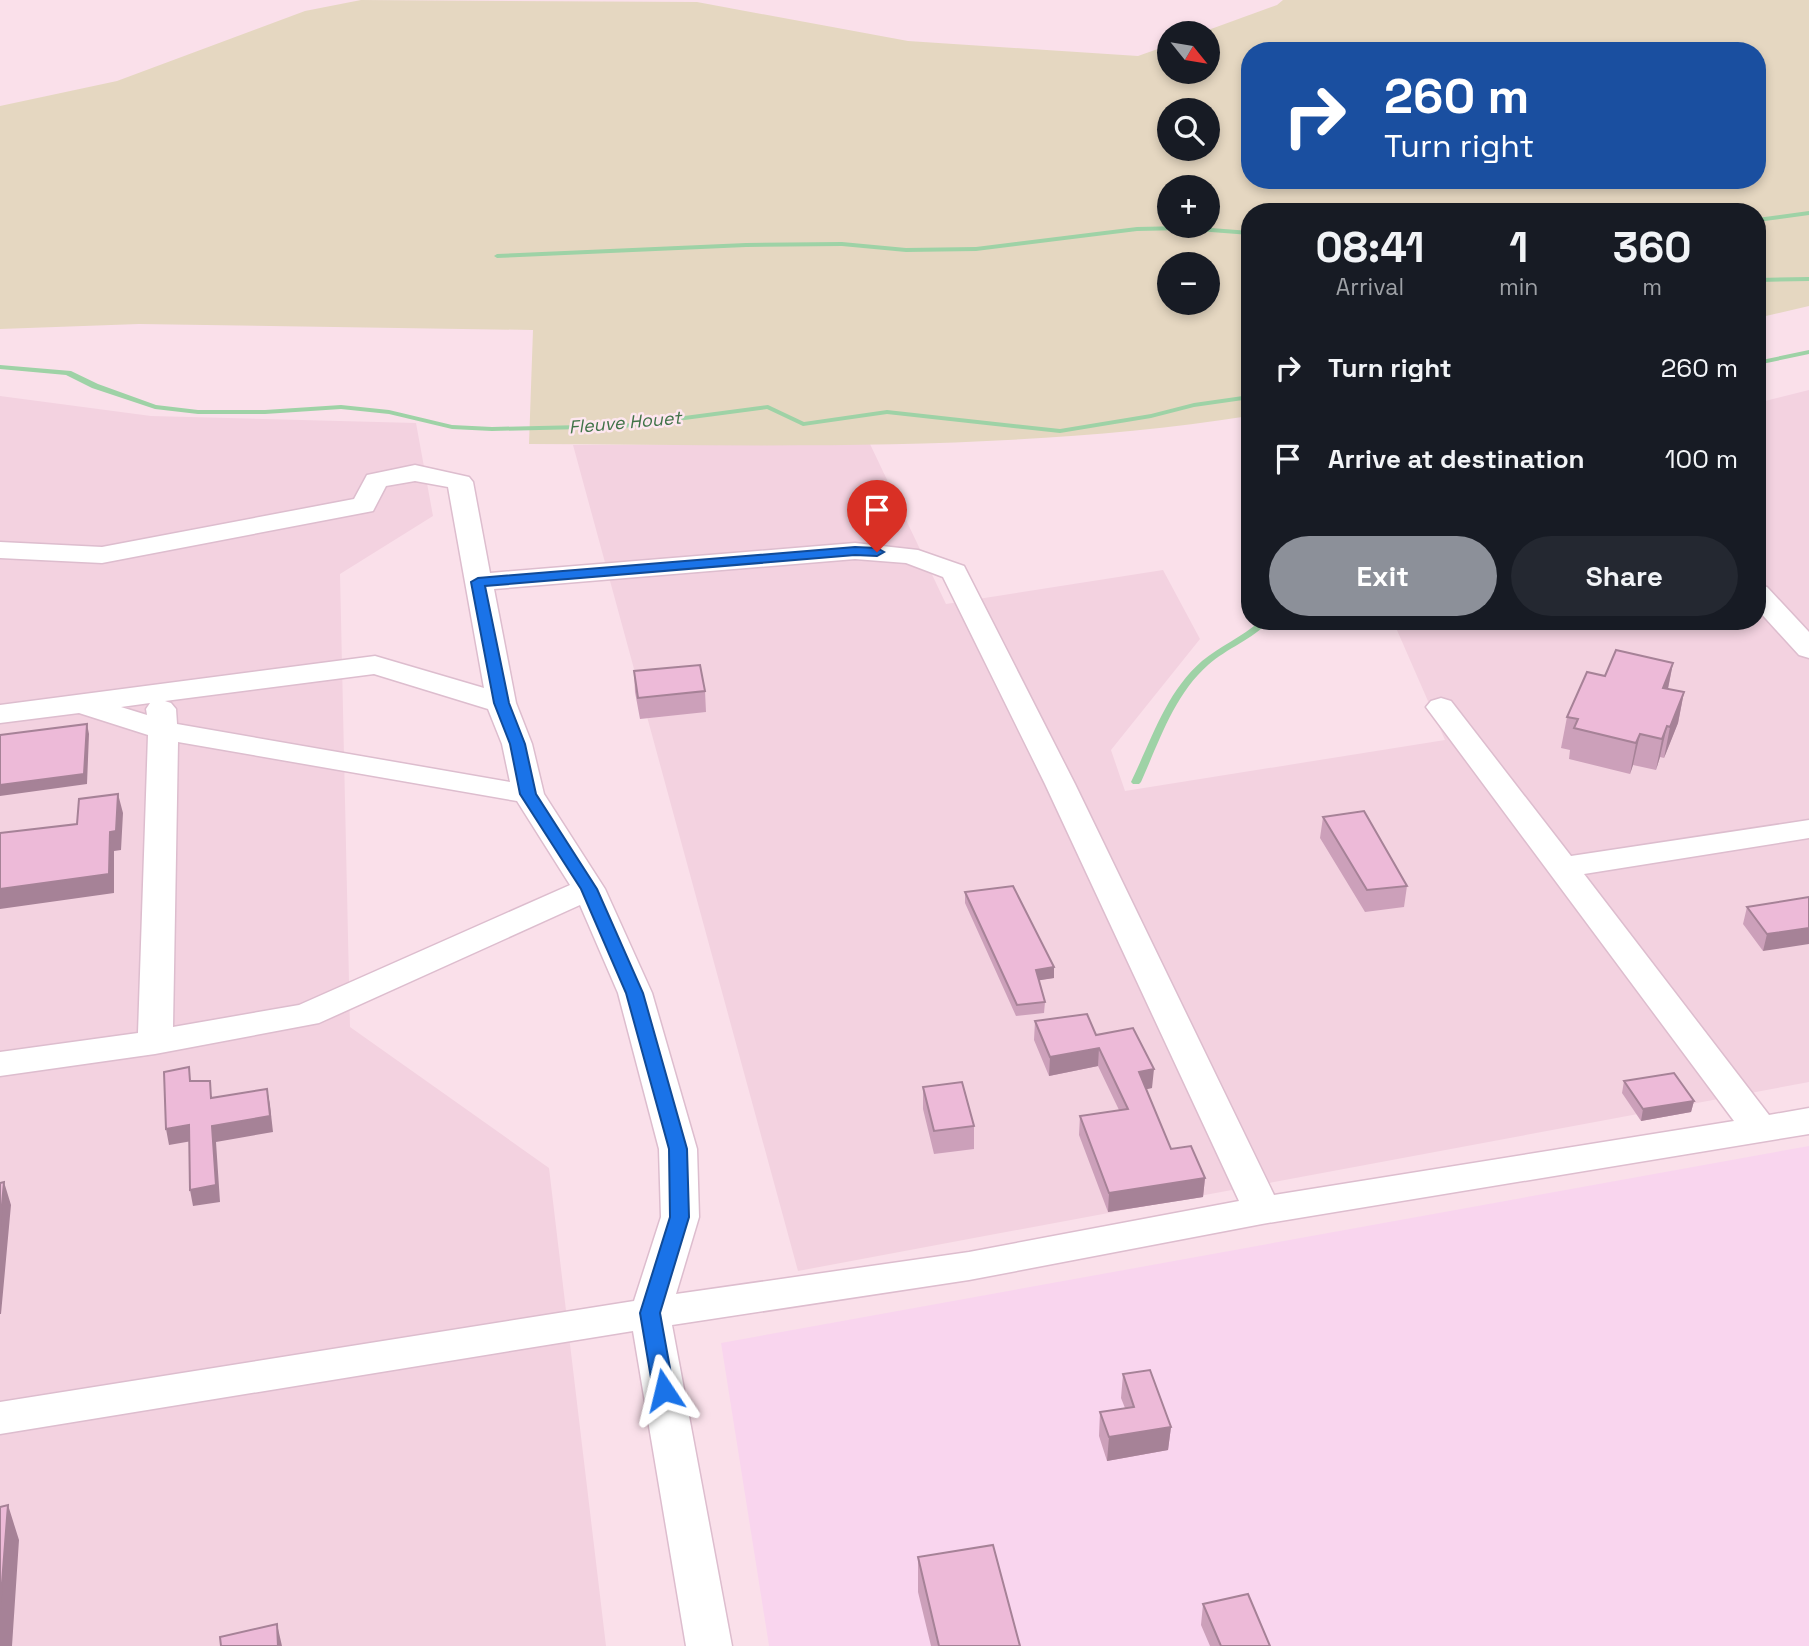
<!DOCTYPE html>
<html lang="en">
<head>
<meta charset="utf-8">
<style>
	:root { --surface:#171b24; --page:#242831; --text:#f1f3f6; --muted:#9ea1a6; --accent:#8c9099 }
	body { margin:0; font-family:"Space Grotesk",sans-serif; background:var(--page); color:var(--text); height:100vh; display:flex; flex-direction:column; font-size:26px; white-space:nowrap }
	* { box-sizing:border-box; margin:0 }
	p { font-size:23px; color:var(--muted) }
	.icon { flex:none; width:38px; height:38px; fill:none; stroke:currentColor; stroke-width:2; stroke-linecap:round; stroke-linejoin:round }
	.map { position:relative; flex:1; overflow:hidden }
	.panel { position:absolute; left:1241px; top:203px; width:525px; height:427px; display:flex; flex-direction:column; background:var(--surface); border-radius:28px; box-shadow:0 4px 10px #0003 }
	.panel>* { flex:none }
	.banner { position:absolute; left:1241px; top:42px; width:525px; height:147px; border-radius:28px; box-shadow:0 4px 10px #0003; background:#1a4fa0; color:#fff; overflow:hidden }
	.needle { width:46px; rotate:120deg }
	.buttons { position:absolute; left:1157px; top:21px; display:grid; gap:14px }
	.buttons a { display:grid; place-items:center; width:63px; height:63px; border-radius:50%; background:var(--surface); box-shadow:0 4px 10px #0003; font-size:35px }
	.pin { position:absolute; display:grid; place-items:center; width:60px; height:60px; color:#fff; margin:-72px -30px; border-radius:50% 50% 50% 0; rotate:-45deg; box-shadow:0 0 7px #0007 }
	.pin .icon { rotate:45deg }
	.me { position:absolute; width:77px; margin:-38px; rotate:350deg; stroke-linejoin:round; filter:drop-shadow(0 0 5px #0008) }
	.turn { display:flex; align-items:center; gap:24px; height:147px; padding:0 28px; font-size:32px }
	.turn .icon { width:91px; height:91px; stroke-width:2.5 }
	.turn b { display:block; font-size:49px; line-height:60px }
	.eta { display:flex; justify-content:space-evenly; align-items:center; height:119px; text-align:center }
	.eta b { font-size:42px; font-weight:700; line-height:49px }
	.button { display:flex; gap:14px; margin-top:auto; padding:14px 28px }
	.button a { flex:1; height:80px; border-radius:42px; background:var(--accent); color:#fff; font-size:28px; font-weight:700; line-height:80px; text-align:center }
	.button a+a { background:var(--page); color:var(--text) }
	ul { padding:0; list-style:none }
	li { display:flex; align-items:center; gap:21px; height:91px; padding:0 28px }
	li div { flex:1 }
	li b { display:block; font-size:26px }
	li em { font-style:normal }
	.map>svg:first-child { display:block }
</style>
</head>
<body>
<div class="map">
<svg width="1809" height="1646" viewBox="0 0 1809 1646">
	<rect width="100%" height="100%" fill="#fae0ea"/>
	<!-- residential -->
	<path fill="#f3d2e0" d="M1809,390V1082L798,1271L573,445L870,444L946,604L1163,570L1200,639L1111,750L1125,791L1445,740L1393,621H1757V403Z
		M0,396L151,416L416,423L433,516L340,574L350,1027L549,1168L606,1646H0Z"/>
	<!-- commercial -->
	<path fill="#f9d5ee" d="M1809,1146V1646H769L721,1343Z"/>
	<!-- green -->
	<path fill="#e5d7c1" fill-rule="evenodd" d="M361,0L697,2L908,41L1138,56L1169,45V72H1208V33H1200L1277,5L1283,0H1809V306L1757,318V212H1250L1249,416C1012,453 769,445 529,444L533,330L139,324L0,329V106L117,81L305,11ZM1250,51H1757V180H1250ZM1169,110H1208V149H1169ZM1169,187H1208V226H1169ZM1169,264H1208V303H1169Z"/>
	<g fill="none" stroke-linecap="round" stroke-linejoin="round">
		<!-- stream -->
		<path fill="#9ed2a6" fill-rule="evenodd" d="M1809,211V215L1757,222V218Z
			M1185,226L1250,231V235L1185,230L1137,231L976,251L906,252L842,246L746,247L497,258L494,256L497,254L746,243L842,242L906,248L976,247L1137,227Z
			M1809,277V281L1757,282V278Z
			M1809,350V354L1757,365V361Z
			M0,365L71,371L98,384L156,405L198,410H265L341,405L389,410L452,425L492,427L624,424L768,405L804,422L887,410L1060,429L1151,414L1194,403L1250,395V399L1194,407L1151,418L1060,433L887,414L803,426L767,409L624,428L492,431L452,429L389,414L341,409L265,414H198L155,409L92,388L66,375L0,369Z
			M1260,621H1269C1252,640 1227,648 1208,665C1174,695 1159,742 1141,782L1139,784H1133L1131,782C1151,741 1166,692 1202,661C1220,646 1242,637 1260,621Z"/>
		<!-- street casing -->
		<g stroke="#ddbdce" stroke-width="3">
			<path id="street" d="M415,465L469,477L473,482L490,573L855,543L918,550L964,566L1075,784L1274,1195L1734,1121L1426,707L1431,701L1441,698L1451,701L1571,856L1809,820V838L1584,874L1769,1115L1809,1108V1134L1262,1224L969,1280L672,1325L732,1646H686L633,1331L0,1434V1402L634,1301L661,1217L659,1149L618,993L580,905L319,1023L155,1054L0,1076V1052L138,1033L148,735L79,713L0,723V705L375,656L484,688L448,487L415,481L386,486L373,511L102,563L0,558V542L102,547L354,499L367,475ZM855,559L906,563L943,577L1045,784L1239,1201L969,1252L676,1294L699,1217L697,1149L652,993L605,889L544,794L532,744L516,703L494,589ZM374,674L488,709L502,744L510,782L177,724L176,709L171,703L165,701ZM150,703L146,709L147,715L121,707ZM178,742L517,801L570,885L299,1005L173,1027Z
				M1757,585L1767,587L1809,632V658L1799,655L1757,609Z"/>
		</g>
		<!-- street -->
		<use href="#street" fill="#fff" fill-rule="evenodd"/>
	</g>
	<!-- wall -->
	<path fill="#cca0ba" d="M1673,663L1668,689L1684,692L1678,723L1664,758L1660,757L1656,770L1633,765L1630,774L1569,759L1570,750L1561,748L1567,717L1605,676Z
		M634,671L705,691L706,712L640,719L635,692Z
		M1323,817L1407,886L1404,907L1365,912L1320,838Z
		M965,892L1054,978L1039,980L1045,1002L1044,1013L1016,1016L965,903Z
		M1809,897L1763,951L1743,924L1747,907Z
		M1035,1021L1096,1035L1152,1088L1146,1089L1171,1149L1205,1178L1203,1197L1108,1212L1079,1135L1080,1116L1119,1110L1098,1066L1049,1076L1034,1040Z
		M1624,1081L1694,1101L1691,1112L1641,1121L1622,1093Z
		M923,1087L974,1126V1149L934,1154L923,1109Z
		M1123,1374L1171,1427L1168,1450L1107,1461L1099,1436L1100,1412L1125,1408L1121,1398Z
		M918,1557L1020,1646H931L918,1592Z
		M1203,1604L1270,1646H1210L1201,1625Z"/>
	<!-- shaded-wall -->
	<path fill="#a68297" d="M1673,663L1667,693L1663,688Z
		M1684,692L1678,723L1664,758L1670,727Z
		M87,724L89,734L87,784L0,796V785Z
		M1667,726L1660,757L1656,770L1662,739Z
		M1640,734L1633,765L1630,774L1636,743Z
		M118,794L123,813L121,850L114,851V893L0,909V889L110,832Z
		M1809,928V944L1763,951L1767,934Z
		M1054,967V978L1035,981L1036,970Z
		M1099,1048L1098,1066L1049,1076L1050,1057Z
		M1154,1069L1152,1088L1138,1091L1139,1072Z
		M267,1089L270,1105L273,1132L216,1142L220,1202L193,1206L190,1190L212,1126Z
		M1694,1101L1691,1112L1641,1121L1643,1109Z
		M189,1125L192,1141L169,1145L166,1129Z
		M1205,1178L1203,1197L1108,1212L1109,1193Z
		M4,1182L11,1205L1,1314H0V1227Z
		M1171,1427L1168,1450L1107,1461L1109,1437Z
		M8,1505L19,1540L12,1646H0V1609Z
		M277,1624L282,1646H278Z"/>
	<!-- building -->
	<path fill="#edbad8" stroke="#a68297" stroke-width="2" d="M1616,650L1673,663L1663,688L1684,692L1670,727L1667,726L1662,739L1640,734L1636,743L1574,728L1578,719L1567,717L1587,672L1605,676Z
		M700,665L705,691L638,698L634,671Z
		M87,724L84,774L0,785V735Z
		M118,794L116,831L110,832L109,874L0,889V833L77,824L79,799Z
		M1364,811L1407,886L1367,890L1323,817Z
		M1013,886L1054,967L1036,970L1045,1002L1017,1005L965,892Z
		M1809,897V928L1767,934L1747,907Z
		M1087,1014L1096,1035L1133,1028L1154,1069L1139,1072L1171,1149L1191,1146L1205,1178L1109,1193L1080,1116L1128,1109L1099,1048L1050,1057L1035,1021Z
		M189,1067L190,1081H210L211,1098L267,1089L270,1116L212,1126L216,1185L190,1190L189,1125L166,1129L164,1072Z
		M1674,1073L1694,1101L1643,1109L1624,1081Z
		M962,1082L974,1126L934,1131L923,1087Z
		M4,1182L0,1227V1183Z
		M1150,1370L1171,1427L1109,1437L1100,1412L1134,1407L1123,1374Z
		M8,1505L0,1609V1507Z
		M993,1545L1020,1646H939L918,1557Z
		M1248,1594L1270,1646H1221L1203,1604Z
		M277,1624L278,1646H221L220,1637Z"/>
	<!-- route -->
	<path fill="#1a73e8" stroke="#114b97" stroke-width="2" d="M855,547L877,548L884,552L877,556L855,555L485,586L509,703L525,744L536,794L597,889L643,993L687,1149L689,1217L660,1313L674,1390L671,1396L664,1398L656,1396L653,1390L640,1313L670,1217L669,1149L626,993L581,889L520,794L510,744L494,703L471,582L478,578Z"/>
	<g text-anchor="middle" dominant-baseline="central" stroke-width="5" stroke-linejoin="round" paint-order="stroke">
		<!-- far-water labels -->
		<g font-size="18" font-style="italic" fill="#407348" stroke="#fde6ef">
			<text transform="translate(625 422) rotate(-5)">Fleuve Houet</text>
		</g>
	</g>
</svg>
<div class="buttons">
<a><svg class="needle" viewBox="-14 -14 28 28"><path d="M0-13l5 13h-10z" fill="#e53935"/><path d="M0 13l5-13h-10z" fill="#9ea1a6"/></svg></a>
<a><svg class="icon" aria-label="search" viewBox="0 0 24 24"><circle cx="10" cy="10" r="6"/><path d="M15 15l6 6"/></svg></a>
<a>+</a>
<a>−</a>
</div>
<div class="pin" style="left:877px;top:552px;background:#d93025"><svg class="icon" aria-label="arrive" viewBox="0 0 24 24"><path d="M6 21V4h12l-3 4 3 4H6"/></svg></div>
<svg class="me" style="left:664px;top:1390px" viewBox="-20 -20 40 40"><path d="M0-17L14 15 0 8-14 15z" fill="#1a73e8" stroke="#fff" stroke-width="4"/></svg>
<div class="banner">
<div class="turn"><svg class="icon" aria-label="right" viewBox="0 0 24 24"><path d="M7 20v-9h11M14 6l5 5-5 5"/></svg><div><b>260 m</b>Turn right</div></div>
</div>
<section class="panel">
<div class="eta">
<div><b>08:41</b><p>Arrival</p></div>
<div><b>1</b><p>min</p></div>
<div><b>360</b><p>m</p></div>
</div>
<ul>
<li><svg class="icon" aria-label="right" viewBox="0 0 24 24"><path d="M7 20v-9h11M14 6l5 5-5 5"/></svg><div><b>Turn right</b></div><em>260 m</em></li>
<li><svg class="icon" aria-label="arrive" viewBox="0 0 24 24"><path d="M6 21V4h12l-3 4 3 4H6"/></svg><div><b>Arrive at destination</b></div><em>100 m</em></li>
</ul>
<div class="button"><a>Exit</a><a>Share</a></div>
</section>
</div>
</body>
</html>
